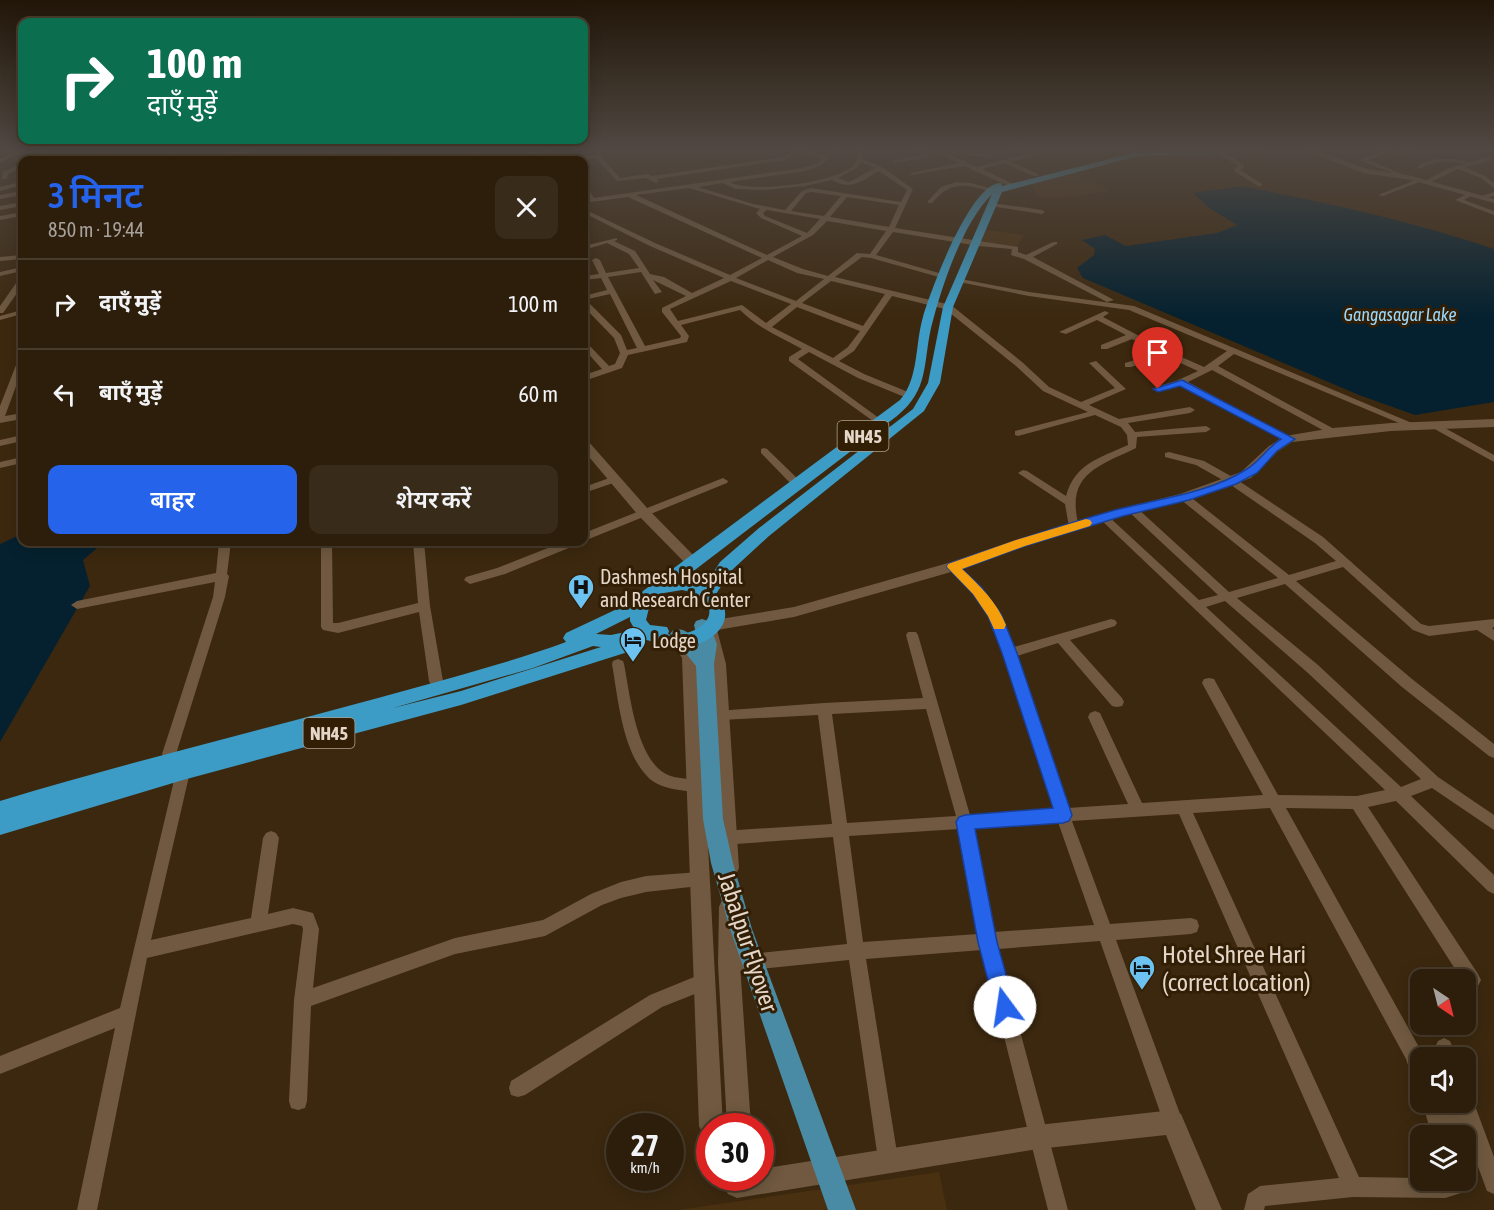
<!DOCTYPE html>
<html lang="hi">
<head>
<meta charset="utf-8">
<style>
	:root { --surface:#2d1e0b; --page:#392b19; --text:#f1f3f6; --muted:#a7a29d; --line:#483c2c; --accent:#2563eb }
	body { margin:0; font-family:"Asap Condensed","Noto Sans Devanagari",sans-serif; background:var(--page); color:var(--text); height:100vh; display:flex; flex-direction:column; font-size:22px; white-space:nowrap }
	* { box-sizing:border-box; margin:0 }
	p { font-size:20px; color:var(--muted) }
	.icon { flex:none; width:33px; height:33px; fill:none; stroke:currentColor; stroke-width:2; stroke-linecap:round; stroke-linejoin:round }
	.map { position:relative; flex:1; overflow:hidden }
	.side { position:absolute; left:18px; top:156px; width:570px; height:390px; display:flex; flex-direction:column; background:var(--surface); border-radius:12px; box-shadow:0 3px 15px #0003,0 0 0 2px var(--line) }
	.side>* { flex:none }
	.top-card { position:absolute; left:18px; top:18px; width:570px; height:126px; border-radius:12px; box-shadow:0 3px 15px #0003,0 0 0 2px var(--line); background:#0b6e4f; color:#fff; overflow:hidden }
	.needle { width:39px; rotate:145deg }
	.fabs { position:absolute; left:1410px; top:969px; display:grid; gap:12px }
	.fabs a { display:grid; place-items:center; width:66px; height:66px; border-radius:12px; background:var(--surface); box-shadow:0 3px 15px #0003,0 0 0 2px var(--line); font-size:30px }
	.speed { position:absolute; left:606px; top:1113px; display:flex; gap:12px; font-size:30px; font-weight:700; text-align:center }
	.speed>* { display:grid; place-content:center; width:78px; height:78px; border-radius:50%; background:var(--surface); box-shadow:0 3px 15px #0003,0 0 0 2px var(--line); line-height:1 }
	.speed small { font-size:15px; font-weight:400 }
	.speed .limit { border:9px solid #d22; background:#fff; color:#111 }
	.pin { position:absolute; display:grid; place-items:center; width:51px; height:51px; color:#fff; margin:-62px -26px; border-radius:50% 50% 50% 0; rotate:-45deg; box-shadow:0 0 6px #0007 }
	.pin .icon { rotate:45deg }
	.me { position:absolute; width:66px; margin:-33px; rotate:346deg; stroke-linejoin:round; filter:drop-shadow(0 0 4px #0008) }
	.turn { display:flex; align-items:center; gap:21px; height:126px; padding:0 30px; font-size:27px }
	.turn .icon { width:78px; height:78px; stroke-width:2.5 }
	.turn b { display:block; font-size:42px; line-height:51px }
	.round { display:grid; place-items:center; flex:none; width:63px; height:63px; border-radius:12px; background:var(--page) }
	.head { display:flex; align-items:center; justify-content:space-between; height:102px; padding:0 30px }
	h1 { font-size:36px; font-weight:600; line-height:45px; color:var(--accent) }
	.action { display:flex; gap:12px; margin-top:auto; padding:12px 30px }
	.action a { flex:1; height:69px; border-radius:12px; background:var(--accent); color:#fff; font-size:24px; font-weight:600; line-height:69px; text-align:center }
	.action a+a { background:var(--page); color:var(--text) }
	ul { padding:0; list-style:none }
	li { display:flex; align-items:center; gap:18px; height:90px; padding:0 30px; border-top:2px solid var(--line) }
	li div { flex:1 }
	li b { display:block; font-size:22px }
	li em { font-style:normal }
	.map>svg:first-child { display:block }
</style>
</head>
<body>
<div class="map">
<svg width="1494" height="1210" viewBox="0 0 1494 1210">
	<rect width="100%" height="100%" fill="#3c280f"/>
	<!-- built -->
	<path fill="#493010" d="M1073,172L1110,191L1056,198L1038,197L1031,184Z
		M983,229L1023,235L1016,250L976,245Z
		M939,1172L947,1210H678Z"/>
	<!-- water -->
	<path fill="#05212f" d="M1242,186C1327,203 1412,221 1494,249V402L1415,415L1359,395L1083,278L1077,268L1094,255L1095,249L1082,240L1105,235L1126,246L1217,233L1237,225L1208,207L1193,193Z
		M22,534V542H104L83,560L90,586L0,742V544Z"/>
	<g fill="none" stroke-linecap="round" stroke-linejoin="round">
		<!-- minor -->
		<path fill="#705940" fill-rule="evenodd" d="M19,149L24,150L0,163V159Z
			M48,149H55L34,160H28Z
			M67,149H73L61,160H55Z
			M102,149H110L84,160H77Z
			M172,149H178L175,155L151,160H142L171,153Z
			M253,149H264L230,157L169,160Z
			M305,149H311L301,160H295Z
			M334,149H340L329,160H323Z
			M553,149H568L517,157L514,155Z
			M794,149L826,155L833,149H839L820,166L805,171L730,182C752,194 837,182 853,166C855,164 856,161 858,158L856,149H862L863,159L882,167L913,189L895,228L1018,247V252L1026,255L1053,242H1057V244L1033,257L1114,300L1107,302L1024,259L1011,255L1012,249L979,246L893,232L876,255L946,275V279L871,258L862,257L835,277L951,305L1022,362L1049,387L1081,402L1115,388L1089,363L1096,361L1126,389L1089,405L1119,419L1190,407L1195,410L1190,413L1128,423L1135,432L1206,426L1211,429L1206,432L1137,437L1136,448C1097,467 1065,474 1079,527L1074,531L1069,527L1065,504L1018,473L1023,470L1027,471L1066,496C1075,463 1100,458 1128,445L1127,435L1121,427L1095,415L1018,436L1015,435V431L1088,412L1043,391L1016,366L945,309L892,296L854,351L839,361L864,374L913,394V398H907L858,378L809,352L798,359L883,421V425L880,426L789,361V357L802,349C780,337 758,328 740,310L681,325L689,336L687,342L628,355L622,368L584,381V375L602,369L584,349V343H587L609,366L615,364L620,353L614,338L584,307V301H587L621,335L627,350L637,348L610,294L584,300V296L607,290L601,278L584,280V276L599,274L592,260L596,258L600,260L606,273L639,268L629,254L607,243L584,250V246L617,238V240L614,241L635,251L650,274L664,277L692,293L724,278L650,246L584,213V209L655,243L730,275L762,258L628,197L584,203V199L588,198L584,190V184L586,185L594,198L802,168L816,164L823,158L796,153L785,160L657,179L659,181L656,183L646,178L617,181L596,158L553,160L554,159L599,155L620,178L647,174L652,176L783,157ZM861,162L875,168L849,182L838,178L857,168ZM879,171L907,190L901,202L811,188L802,191L785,210L753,204L698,187L723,183L736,189L764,190L805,186L832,180C852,191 861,181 879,171ZM689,188L760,209L756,213L761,218L802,236L767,255L636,195ZM811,192L841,196L824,216L791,211L806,193ZM847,197L899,205L889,227L830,217ZM767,210L820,219L807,233L765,216L763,213ZM827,221L886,231L870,254L857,253L828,276L803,269L773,257L813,235ZM768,260L797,273L824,279L796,301L736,278ZM641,272L655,294L662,292L653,280L686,296L662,308V312L681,336L680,338L645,346L608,277ZM731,281L791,304L766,323L742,305L678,321L670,309ZM831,281L885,294L863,326L802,303ZM797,307L860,331L848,347L833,358L772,327Z
			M891,149L992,154L990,157L949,154L977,167L1042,150L1041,149H1047L1049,151L1011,162L1038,174V176H1034L1004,163L982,169L1013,184L1011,187L964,166L911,175V173L959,163L941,154Z
			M1212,149H1219L1244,165V167L1240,170L1262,184V186H1258L1234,171V169L1238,166Z
			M1377,149L1401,152L1409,149H1417L1401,156L1387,152L1386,154L1368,160L1407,176V178L1361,161V159L1381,152Z
			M479,152L481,155L435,160H420Z
			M925,154L927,157L895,163L892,161Z
			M358,156L385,157L388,159H356Z
			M1490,157L1492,160L1465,167L1485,176L1494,183V188L1481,178L1458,169L1428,183L1423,182L1449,168L1464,164C1447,160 1435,161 1420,169L1417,167L1423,163L1436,159H1455L1470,162Z
			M22,163V167L8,174L6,179H2L3,172Z
			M1420,178L1422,181L1383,196L1378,195Z
			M956,182L971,183L992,189L989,191C963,184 951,181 932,203H928V201L941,187Z
			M16,183L22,186V190L15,187L0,191V187Z
			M22,191V195L0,199V195Z
			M1494,192V196L1481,199L1478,197Z
			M1469,193L1474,194L1464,200L1494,211V215L1455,200Z
			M22,202V206L0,210V206Z
			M992,203L1042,210L1045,212L1042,214L990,206L989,205Z
			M22,212V216L0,220V216Z
			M22,255V259L0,261V257Z
			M22,267V271L0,276V272Z
			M956,278L1029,292L1134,306L1419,426L1414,429L1411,428L1234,354L1218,366L1336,430V434H1330L1212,370L1188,382L1294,439L1292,441H1286L1180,385L1155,391V387L1176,381L1198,371L1165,356L1131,367H1125V363L1158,353L1132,339L1107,349H1101V345L1126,335L1097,320L1066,334L1059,332L1105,311L1109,313L1103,317L1168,351L1204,367L1227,351L1129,310L1029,296L959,282H956Z
			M19,279H22V286L3,313H0V306Z
			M22,310V314L0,320V316Z
			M22,357V370L5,416L22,413V419L0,423V406L18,360Z
			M1434,422L1494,455V462L1431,427L1429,425Z
			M22,435V441L0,446V440Z
			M764,448L767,449L801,482L802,484L801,486H793L761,453V449Z
			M1169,452L1204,461L1236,479L1323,537L1421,624L1429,626L1494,619V627L1492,628L1494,630V641L1477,630L1429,636L1413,630L1343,567L1296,581L1412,679L1494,744V758L1489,756L1402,687L1285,584L1237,598L1318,665L1438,777L1494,815V830L1432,788L1411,796L1494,875V894L1488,891L1396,801L1368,807L1478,974L1481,980L1478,986L1472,989L1466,986V980H1462L1353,809L1286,808L1420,1049L1424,1058H1420V1082L1413,1080L1406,1059L1270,808L1193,813L1359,1177L1420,1178V1180H1466V1179V1180L1461,1193L1445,1198L1353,1197L1265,1206L1264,1210H1244L1248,1194L1260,1186L1339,1178L1179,814L1072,821L1110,924L1191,918L1197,920L1199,926L1197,932L1191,934L1116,940L1183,1122L1180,1129L1173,1132L1166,1129L1100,941L998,949L1068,1210H1048L982,950L866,959L898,1159L895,1166L888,1169L881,1166L878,1159L849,960L729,972L723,970L721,964L723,958L729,956L847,944L833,837L722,845L717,843L714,838L717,833L722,831L832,824L818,715L721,720L716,719L714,715L716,711L824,703L923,698L906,635L908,632H916L918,635L970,815L1053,809L1004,653L989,616L973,594L949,570L947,567L949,564H957L981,588L998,611L1014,647L1111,619L1115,620L1117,623L1115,626L1070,640L1122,698L1124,702L1122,706L1117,707L1112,706L1058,643L1017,656L1068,808L1128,804L1088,717L1090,713L1095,711L1100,713L1142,803L1263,795L1202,683L1204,679L1209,678L1214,679L1278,795L1357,796L1385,790L1099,518L1104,515L1108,516L1199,600L1218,595L1129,512L1128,510L1129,508H1137L1229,592L1278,578L1180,499L1179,497L1180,495H1188L1289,575L1336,561L1315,543L1228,483L1196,465L1165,457V453ZM1225,601L1308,673L1421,779L1401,787L1206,607ZM926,709L956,816L847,823L832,714ZM1058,822L1094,925L994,932L974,828ZM959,829L978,934L863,942L849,836Z
			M22,457V463L0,468V462Z
			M615,476L620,479L619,481L584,493V487Z
			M723,478L728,481L727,483L584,541V533Z
			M219,542H231L227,574L229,576L225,597L176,754L174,758L169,760L164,758L162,754L213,597L215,582L77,609L71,605L77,601L216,573Z
			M321,542H332L333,623H338L418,603L413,542H424L430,606L443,681L441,685H431L429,681L419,612L338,633L323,630L321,627Z
			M563,542H578L576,545L505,574L470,584L464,580L466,577L497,568Z
			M618,659L623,661L624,664C630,694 636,758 666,774C676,780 691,777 702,782L704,786L702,790C695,793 687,791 679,790C667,788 654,785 646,775C622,749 618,698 612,664L613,661Z
			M183,766L188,768L190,772L151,940L251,918L263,838L266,833L271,831L276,833L279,838L268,914L293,908L313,913L319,929L313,988L455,938L543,920L591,894L621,882L646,876L699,872L705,874L707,879L705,884L699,886L646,892L621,898L602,905L545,936L455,954L311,1006L307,1101L305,1108L298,1110L291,1108L289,1101L294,1000L303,929L302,926L293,924L147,958L97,1210H77L115,1028L0,1074V1056L120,1008L176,772L178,768Z
			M704,973L710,976L713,982L710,988L662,1007L525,1095L518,1097L511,1095L509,1088L511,1081L650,995Z
			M1444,1038L1450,1041L1457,1058H1439L1435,1047L1438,1041Z
			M1466,1093L1471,1095L1494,1157V1194L1487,1191L1463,1126L1448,1125L1452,1136H1432L1422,1102H1441L1442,1106L1456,1107L1455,1102H1466Z"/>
		<!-- tertiary -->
		<path fill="#705940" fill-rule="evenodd" d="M0,149H56L52,151L0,153Z
			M396,149H405L387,160H379Z
			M1003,149H1127L1142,154L1138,156L1119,151H1007Z
			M1302,149H1312L1367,169L1412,176L1494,199V203L1411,180L1363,173Z
			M1494,419V427L1391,431L1292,442L1277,452L1251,478L1189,500L1124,516L1026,546L958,570L794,617L717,630L726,664L739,868L736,874L729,877L722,874L719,868L710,664L702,632L707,627L708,621L794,607L948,563L1016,540L1115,510L1180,494L1241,472L1269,446L1285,436L1333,428L1391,423Z
			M584,440L588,441L648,509L698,560L700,563L698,566H688L638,515L584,451Z
			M680,635L686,637L698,658L723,1126H710V1137L703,1134L699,1126L682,658L672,641L674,637Z
			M729,897L736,900L739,907L740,964L751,1126H727L718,964L719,907L722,900Z
			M1173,1110L1181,1114L1222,1210H1196L1166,1135L1038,1149L737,1198L728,1194L719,1178H760V1169L1038,1125Z"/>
		<!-- primary -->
		<path fill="#498ba4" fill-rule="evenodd" d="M702,619L708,621L717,644L714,664L723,819L733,863L752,929L856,1210H828L730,929L711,863L703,819L696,666L670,634L673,630C686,626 692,637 699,646L694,625L696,621Z"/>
		<!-- trunk -->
		<path fill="#3c9cc6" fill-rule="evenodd" d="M1214,149H1277L1273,151L1138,156L1002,192L953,307L940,383L924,411L769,536L732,570L716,594C724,603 728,613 723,624C714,642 688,650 669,647C661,646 653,641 646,640C642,640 636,642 632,643L634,646L631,651L461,705L183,780L0,835V801C138,759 279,726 418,687C467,673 517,660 566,642L563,638L566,633L634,601L643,591L900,400C919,379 915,343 923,317C930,292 971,181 1001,183L1002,186L1138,152ZM992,194L943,307L928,383L913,409L759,528L720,562L705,586L683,579L897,416C929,390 923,364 931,328C941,288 962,224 992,194ZM682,590C727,600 712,635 670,635L668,634L669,631L667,627L650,625L646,620L650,604L664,593ZM630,617V621L635,630L611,635L596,634ZM593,646L601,647L461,691L393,708L533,668Z"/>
	</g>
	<!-- sky -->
	<linearGradient id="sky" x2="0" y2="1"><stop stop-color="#211608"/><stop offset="0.47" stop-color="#504842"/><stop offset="1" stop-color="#504842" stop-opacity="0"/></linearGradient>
	<rect width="1494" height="318" fill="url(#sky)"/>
	<!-- route -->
	<path fill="#2563eb" stroke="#184099" stroke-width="1.5" d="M1182,380L1295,439L1277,451L1257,473L1236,484L1189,500L1123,516L1025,546L962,569L982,588L1001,614L1017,653L1072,815L1069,821L1063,823L975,829L997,942L1015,1007L1012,1014L1005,1017L997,1014L995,1007L978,942L956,822L959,817L965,815L1053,808L1002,653L988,616L973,594L947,567L948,564C1004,544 1059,526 1115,510C1157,499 1210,493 1247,469C1260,461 1268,447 1281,439L1180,386L1158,392L1153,389Z"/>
	<!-- slow -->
	<path fill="#f59e0b" d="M1086,519L1090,520L1092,523L1090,526L1025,546L962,569C980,586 997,602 1006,625L1004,629H994L988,616L973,594L947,567L948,564L1016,540Z"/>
	<!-- icons -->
	<defs>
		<g id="hospital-pin" transform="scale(1.35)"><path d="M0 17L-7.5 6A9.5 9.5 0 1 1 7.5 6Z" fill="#6cc3f2" stroke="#321e05"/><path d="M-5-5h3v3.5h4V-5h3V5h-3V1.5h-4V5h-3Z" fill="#111"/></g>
		<g id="hotel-pin" transform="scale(1.35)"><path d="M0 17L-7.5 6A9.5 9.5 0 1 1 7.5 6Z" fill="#6cc3f2" stroke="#321e05"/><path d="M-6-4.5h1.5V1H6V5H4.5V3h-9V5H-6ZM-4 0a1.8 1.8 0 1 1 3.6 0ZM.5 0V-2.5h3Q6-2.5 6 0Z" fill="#111"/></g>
	</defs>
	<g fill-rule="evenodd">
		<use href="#hospital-pin" x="581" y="587"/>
		<use href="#hotel-pin" x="633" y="640"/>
		<use href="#hotel-pin" x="1142" y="968"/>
	</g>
	<g text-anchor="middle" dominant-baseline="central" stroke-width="6" stroke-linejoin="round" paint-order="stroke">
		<!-- far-water labels -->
		<g font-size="18" font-style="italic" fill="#99d8fc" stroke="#321e05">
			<text x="1400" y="314">Gangasagar Lake</text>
		</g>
		<!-- shield labels -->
		<g fill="#321e05" stroke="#afa08e" stroke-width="1.5">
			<rect x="837.5" y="421" width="51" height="30" rx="4.5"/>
			<rect x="303.5" y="718" width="51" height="30" rx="4.5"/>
		</g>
		<g font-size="18" font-weight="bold" fill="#e4d7c9">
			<text x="863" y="436">NH45</text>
			<text x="329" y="733">NH45</text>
		</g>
		<!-- poi labels -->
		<g font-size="20" fill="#e4d7c9" stroke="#321e05" text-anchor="start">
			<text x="600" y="576">Dashmesh Hospital<tspan x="600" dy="23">and Research Center</tspan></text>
			<text x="652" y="640">Lodge</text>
		</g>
		<!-- near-street labels -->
		<g font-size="24" fill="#e4d7c9" stroke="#321e05">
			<text transform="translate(748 942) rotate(72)">Jabalpur Flyover</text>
		</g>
		<!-- near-poi labels -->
		<g font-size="24" fill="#e4d7c9" stroke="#321e05" text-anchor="start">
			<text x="1162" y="954">Hotel Shree Hari<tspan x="1162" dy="28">(correct location)</tspan></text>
		</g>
	</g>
</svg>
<div class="fabs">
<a><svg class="needle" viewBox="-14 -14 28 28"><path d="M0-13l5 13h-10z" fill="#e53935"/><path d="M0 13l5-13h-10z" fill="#a7a29d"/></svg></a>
<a><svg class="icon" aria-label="sound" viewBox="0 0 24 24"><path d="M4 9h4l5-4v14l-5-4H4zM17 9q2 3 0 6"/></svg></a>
<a><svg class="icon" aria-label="layers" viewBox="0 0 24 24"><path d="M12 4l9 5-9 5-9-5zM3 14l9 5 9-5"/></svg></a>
</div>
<div class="speed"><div>27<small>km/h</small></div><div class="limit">30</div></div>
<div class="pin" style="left:1158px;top:389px;background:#d93025"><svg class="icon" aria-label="arrive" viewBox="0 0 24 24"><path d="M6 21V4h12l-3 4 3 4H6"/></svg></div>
<svg class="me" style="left:1005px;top:1007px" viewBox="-20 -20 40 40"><circle r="19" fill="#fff"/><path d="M0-13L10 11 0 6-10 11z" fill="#2563eb"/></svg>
<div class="top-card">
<div class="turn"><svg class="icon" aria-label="right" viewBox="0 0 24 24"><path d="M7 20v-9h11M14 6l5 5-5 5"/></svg><div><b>100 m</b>दाएँ मुड़ें</div></div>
</div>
<section class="side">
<div class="head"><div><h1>3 मिनट</h1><p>850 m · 19:44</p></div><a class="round"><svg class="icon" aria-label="close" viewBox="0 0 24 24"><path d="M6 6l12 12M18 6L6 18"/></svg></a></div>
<ul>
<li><svg class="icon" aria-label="right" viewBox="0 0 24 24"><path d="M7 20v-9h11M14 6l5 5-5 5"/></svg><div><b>दाएँ मुड़ें</b></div><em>100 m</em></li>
<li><svg class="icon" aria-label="left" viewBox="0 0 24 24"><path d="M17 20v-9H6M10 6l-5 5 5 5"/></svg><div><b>बाएँ मुड़ें</b></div><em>60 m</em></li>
</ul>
<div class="action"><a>बाहर</a><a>शेयर करें</a></div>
</section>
</div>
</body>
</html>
